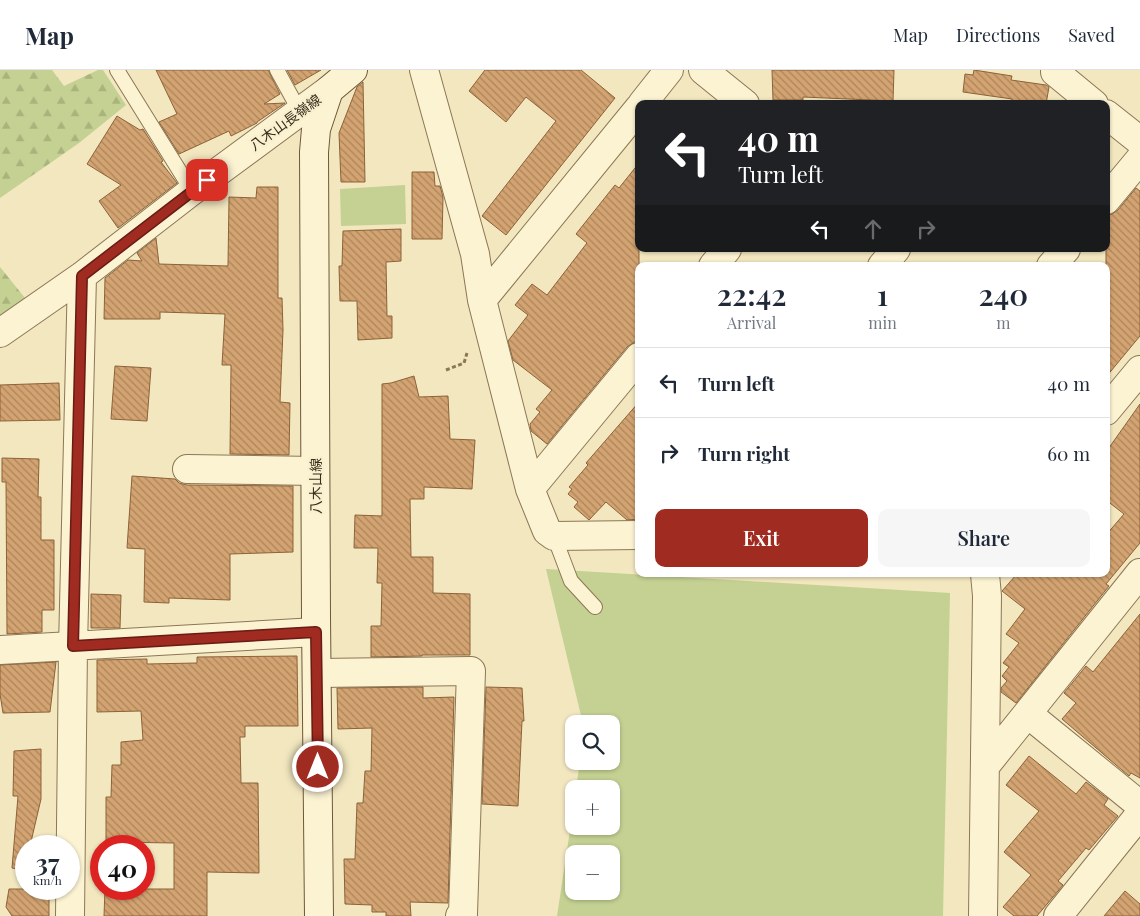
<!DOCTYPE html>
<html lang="en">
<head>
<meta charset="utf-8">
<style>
	:root { --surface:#fff; --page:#f6f6f7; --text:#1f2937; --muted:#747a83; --line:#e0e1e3; --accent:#a02b20 }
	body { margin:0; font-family:"Playfair Display","Noto Sans JP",serif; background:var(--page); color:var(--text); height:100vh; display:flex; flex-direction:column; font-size:19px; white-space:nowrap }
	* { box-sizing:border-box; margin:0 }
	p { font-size:16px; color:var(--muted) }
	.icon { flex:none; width:28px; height:28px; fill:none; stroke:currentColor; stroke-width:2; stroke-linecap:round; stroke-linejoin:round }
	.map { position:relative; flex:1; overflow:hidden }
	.side { position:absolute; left:635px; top:192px; width:475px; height:315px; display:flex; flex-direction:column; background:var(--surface); border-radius:10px; box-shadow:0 1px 4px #0004 }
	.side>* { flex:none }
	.banner { position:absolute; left:635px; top:30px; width:475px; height:152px; border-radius:10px; box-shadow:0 1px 4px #0004; background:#202124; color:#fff; overflow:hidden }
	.buttons { position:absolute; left:565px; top:645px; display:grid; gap:10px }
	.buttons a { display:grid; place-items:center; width:55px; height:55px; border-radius:10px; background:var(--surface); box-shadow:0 1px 4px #0004; font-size:25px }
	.speed { position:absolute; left:15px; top:765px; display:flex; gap:10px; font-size:25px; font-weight:700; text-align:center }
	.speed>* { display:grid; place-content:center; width:65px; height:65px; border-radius:50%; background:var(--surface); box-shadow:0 1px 4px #0004; line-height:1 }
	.speed small { font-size:12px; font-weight:400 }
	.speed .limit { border:8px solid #d22; background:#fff; color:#111 }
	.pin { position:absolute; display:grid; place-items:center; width:42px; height:42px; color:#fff; margin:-21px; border-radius:10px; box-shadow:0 2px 8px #0006 }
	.me { position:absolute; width:55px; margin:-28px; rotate:0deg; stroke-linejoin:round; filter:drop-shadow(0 0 4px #0008) }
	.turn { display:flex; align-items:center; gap:18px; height:105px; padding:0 20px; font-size:22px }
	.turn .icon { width:65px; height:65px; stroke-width:2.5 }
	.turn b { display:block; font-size:35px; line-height:42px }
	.lanes { display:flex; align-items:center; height:48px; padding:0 20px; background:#0003; justify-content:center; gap:25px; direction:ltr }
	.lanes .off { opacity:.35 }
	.eta { display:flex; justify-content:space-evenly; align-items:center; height:85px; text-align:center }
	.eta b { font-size:30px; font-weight:600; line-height:35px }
	.primary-button { display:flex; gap:10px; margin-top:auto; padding:10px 20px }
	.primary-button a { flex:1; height:58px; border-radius:10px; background:var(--accent); color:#fff; font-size:20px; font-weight:600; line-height:58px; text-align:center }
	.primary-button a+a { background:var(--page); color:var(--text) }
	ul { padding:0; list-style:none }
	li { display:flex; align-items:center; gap:15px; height:70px; padding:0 20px; border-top:1px solid var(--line) }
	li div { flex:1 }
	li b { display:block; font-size:19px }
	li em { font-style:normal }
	header { display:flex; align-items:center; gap:30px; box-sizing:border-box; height:70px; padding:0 25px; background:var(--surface); border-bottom:1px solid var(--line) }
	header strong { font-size:24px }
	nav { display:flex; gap:28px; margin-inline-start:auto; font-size:18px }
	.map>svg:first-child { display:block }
</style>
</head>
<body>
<header>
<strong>Map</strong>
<nav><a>Map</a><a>Directions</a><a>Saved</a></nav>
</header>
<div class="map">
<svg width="1140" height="846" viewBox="0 0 1140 846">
	<defs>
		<pattern id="forest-firs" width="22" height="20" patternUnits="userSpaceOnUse" patternTransform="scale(1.25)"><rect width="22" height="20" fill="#c4d192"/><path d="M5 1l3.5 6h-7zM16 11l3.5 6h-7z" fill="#a9b47d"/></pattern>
		<pattern id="building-back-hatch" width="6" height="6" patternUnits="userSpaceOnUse" patternTransform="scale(1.25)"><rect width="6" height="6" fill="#d3a371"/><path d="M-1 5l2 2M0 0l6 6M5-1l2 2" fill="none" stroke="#ac855c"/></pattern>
	</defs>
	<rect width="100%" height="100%" fill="#f2e7bf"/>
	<!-- forest -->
	<path fill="url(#forest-firs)" d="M0,0H52L64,16L98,0H103L126,35L79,73L0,128Z
		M0,197L25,228L0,245Z"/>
	<!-- park -->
	<path fill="#c4d192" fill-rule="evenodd" d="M405,115L406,154L341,156L340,119Z
		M546,499L950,523L943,846H557L574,734V756H611V719H576L580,691H611V654H583ZM574,784H611V821H574Z"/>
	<!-- building -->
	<path fill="url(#building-back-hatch)" stroke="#8d6239" d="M156,0H268L280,24L264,34L285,33L257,52V53L231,66L229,61L179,84L159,52L177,44Z
		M287,0H321L295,15Z
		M485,0H581L615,28L506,165L482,146L556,51L526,27L506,52L469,21Z
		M772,0H894L893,31L803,27V30H773Z
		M974,0L1012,6L1011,10L1046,15L1049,17L1046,34H1011L1012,29L963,22L965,4L973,5Z
		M363,12L365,112H341L339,63L357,17Z
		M117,46L140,60L143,59L163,91L161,92L177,113L118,158L99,131L121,115L87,94Z
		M639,93V269L627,277L547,374L531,361L530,354L540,342L536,339L552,320L513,290L508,271L528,245L515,235L532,214L547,225L587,173L576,164L615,115L619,118Z
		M412,102H434L435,116H440L443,127L442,169H412Z
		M257,117H278V228H282L283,260L280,332L290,333L289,385L230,384L231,295H222L225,244L160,242V249H104L105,208L128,190L142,191L137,183L156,168L159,194L228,196L229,127L256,128Z
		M1136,118L1140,121V266L1106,307V145L1112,144L1118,140Z
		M401,159V191L386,192L387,246H392V268L358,270L357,231H340L339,196H342L343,161Z
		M115,296L151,298L147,351L111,349Z
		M414,306L419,327L448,326L450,369L475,370L472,419L424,417V429H410L411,487H433V523L470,524V585H422V586L371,587V556H381L382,513H377L378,478H354L355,445L382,446V314L391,313Z
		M59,313L60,350L0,351V315Z
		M639,332V449L627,450L606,432L589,450L574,437L578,432L568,424L572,419L569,417L588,395L586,393Z
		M1140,334V473L1106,514L1109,516L1016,633L1001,622V618L1007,611L1002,606L1009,597L1003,593L1019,573L1006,564L1025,539L1002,521L1017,504H1106V465L1124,444L1106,430V382Z
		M2,388L39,389L38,427H41V470H54V540H42V562L7,564L6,412H2Z
		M132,406L175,409L179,413L187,415L293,416V482L230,484V530L169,528V533L144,532L145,479L127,478Z
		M91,524L121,525L120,558H91Z
		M1140,544V708L1131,703L1129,706L1062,649L1076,633L1064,623L1086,596L1093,602Z
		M297,586L298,656H245V667H240L241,713H258L259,803L207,802V846H104L105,819H174V773L112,772L111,770H106V727H111L112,695H121V672L143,670L141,641L97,642V590L147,589V594L197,593V587Z
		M56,592L50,642L3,643L0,624V595Z
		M423,617V628L454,627L448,833L410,832L411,846H386V842H372V835L345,834L344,789H355L357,733H363L365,701H371L372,658L338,659L337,618Z
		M486,617L522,618L524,651H522L518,736L482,734Z
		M41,679V729L30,776H26V790L24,800L12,798L18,726H13L14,681Z
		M1029,686L1076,724L1086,712L1108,729L1104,735L1118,746L1089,780L1086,778L1058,811L1063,815L1037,846H1014L1003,837L1031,805L1004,782L1039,741L1006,715Z
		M9,819H49V846H12L6,837Z
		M1125,821L1140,834V846H1104Z"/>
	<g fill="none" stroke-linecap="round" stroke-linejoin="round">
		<!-- lane casing -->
		<g stroke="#8c7756" stroke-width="16">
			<path id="lane" d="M117,0L192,121
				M277,0L300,42
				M554,466L571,511L595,537"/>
		</g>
		<!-- street casing -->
		<g stroke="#8c7756" stroke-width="30">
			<path id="street" d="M424,0L475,184L482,230L530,419L547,461L554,466L639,465
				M703,0L745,34
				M1055,0V2L1094,34
				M642,34L669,0
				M1106,44L1140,71
				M1106,130L1140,89
				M713,196L727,179
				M882,196L896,179
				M1051,196L1066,179
				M482,230L639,38
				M0,263L82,206L192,121L329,20
				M1106,341L1140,300
				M187,399L315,401
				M530,419L639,287
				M0,580L316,562
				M318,603L471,601L463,844L460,846
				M1028,644L1140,735
				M986,695L1140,503
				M70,846L73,577L82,206
				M983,846L987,526L985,504
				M1058,846L1140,744"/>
		</g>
		<!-- secondary casing -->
		<g stroke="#6e5839" stroke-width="30">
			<path id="secondary" d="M319,846L316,548L314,82L316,59L329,20L353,0"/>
		</g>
		<!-- path -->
		<path stroke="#8c7756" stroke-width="3" stroke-dasharray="4 2.5" stroke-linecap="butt" d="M446,300L464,293L467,283"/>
		<!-- lane -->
		<use href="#lane" stroke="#fcf3d3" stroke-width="14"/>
		<!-- street -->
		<use href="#street" stroke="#fcf3d3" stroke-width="28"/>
		<!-- secondary -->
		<use href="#secondary" stroke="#fcf3d3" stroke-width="28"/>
	</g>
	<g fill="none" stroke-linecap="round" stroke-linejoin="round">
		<!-- route casing -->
		<g stroke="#681c15" stroke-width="12">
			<path id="route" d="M207,110L82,206L73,576L316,562L318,697"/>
		</g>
		<!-- route -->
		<use href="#route" stroke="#a02b20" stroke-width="9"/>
	</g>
	<g text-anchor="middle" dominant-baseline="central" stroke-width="5" stroke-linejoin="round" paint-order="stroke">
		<!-- street labels -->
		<g font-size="14" fill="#3a2d1c" stroke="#f8f0cf">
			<text transform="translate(285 52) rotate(-36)">八木山長嶺線</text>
			<text transform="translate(315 416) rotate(-90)">八木山線</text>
		</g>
	</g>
</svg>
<div class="buttons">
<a><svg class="icon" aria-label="search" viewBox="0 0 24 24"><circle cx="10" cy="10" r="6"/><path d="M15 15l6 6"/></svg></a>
<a>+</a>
<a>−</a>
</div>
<div class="speed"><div>37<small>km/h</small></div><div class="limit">40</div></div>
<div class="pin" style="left:207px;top:110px;background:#d93025"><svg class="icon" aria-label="arrive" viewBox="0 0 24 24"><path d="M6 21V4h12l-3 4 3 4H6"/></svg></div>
<svg class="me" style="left:318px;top:697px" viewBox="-20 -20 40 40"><circle r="17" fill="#a02b20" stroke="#fff" stroke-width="3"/><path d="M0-11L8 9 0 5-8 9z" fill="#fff"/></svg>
<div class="banner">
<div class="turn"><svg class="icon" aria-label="left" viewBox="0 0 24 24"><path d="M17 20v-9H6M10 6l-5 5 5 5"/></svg><div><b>40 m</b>Turn left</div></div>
<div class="lanes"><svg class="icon" aria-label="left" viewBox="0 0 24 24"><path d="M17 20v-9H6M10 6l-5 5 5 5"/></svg><svg class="icon off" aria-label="ahead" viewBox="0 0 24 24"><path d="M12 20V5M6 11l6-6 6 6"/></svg><svg class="icon off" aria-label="right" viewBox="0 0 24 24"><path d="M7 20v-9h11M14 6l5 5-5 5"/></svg></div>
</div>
<section class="side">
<div class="eta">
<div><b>22:42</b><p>Arrival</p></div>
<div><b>1</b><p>min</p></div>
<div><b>240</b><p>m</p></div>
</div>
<ul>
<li><svg class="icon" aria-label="left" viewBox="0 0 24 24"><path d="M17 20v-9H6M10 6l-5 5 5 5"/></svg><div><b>Turn left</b></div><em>40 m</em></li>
<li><svg class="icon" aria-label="right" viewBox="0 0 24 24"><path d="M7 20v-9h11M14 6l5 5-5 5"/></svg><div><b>Turn right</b></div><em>60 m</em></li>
</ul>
<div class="primary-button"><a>Exit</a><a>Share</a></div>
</section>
</div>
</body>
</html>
